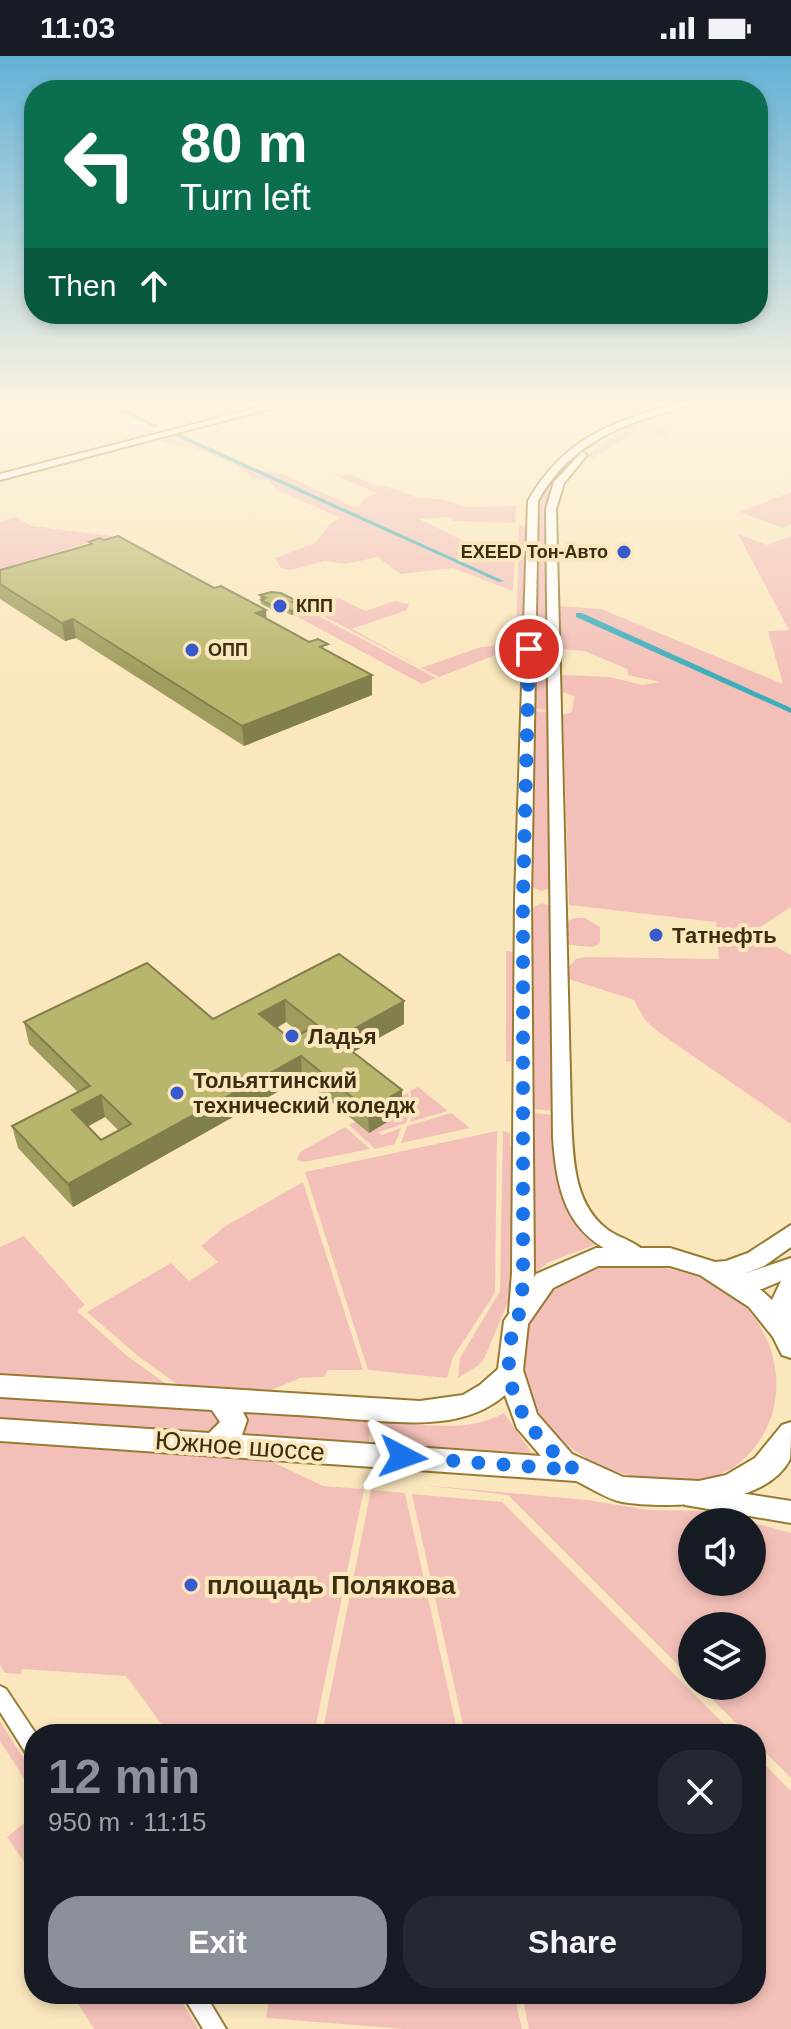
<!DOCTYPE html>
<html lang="en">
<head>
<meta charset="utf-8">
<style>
	:root { --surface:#171b24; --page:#242831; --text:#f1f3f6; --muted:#9ea1a6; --accent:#8c9099 }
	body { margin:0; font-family:Helvetica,sans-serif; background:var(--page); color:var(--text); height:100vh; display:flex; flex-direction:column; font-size:30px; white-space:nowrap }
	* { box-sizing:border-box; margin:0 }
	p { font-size:26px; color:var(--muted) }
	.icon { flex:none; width:44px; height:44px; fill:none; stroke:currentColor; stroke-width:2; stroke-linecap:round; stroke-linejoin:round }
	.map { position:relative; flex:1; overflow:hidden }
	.drawer { position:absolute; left:24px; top:1668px; width:742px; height:280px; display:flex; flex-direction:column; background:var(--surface); border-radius:32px; box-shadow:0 4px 12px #0003 }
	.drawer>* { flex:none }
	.guide { position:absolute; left:24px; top:24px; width:744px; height:244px; border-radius:32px; box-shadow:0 4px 12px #0003; background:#0b6e4f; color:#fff; overflow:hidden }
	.controls { position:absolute; left:678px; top:1452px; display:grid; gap:16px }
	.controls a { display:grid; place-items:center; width:88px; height:88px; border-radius:50%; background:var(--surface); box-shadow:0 4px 12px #0003; font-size:40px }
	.pin { position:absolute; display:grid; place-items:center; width:68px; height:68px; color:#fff; margin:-34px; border:4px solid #fff; border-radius:50%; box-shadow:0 2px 8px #0007 }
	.me { position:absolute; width:88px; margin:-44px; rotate:94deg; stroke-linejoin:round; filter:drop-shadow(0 0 6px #0008) }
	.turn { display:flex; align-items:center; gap:28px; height:168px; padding:0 24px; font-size:36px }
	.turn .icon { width:104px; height:104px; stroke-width:2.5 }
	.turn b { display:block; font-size:56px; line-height:68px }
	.then { display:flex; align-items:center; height:76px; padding:0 24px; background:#0003; gap:16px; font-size:30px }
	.round { display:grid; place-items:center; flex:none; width:84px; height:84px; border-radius:32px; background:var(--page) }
	.summary { display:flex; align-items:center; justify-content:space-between; height:136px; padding:0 24px }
	h1 { font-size:48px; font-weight:600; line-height:60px; color:var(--accent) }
	.cta { display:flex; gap:16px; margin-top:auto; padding:16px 24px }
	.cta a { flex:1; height:92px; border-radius:32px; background:var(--accent); color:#fff; font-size:32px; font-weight:600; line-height:92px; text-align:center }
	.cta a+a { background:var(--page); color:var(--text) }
	.status { display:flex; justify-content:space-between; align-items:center; height:56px; padding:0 40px; background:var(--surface); direction:ltr }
	.status svg { height:22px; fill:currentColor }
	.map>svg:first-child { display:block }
</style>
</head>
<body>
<div class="status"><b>11:03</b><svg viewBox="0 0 49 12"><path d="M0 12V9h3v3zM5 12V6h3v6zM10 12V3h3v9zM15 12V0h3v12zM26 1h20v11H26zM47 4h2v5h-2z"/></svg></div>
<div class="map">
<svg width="791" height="1973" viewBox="0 0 791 1973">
	<rect width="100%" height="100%" fill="#fae7bd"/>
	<!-- green -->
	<path fill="#f3c0b9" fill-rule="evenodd" d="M652,367L663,371L669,379L666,383L640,371C629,386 607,389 593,403L587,400C602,385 630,367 652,367Z
		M178,377L263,415L283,418L353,451L360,450L365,442L377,437L332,418L352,419L376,430L385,429L415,441L445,444L465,451L517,450L515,467L454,465L448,461L419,463L478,492L515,498L513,535L453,512L400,518L378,501L345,508L325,505L291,514L281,512L275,502L315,487L330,468L340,462L276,433L269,424L252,423C248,412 199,392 185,390C176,388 169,389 160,385Z
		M605,379L559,421L552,434L547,454L549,587L535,588L537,445L566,402Z
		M791,436V468L783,472L739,456Z
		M16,461L32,470L112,480L0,513V466Z
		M519,469L528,471L524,587L516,589Z
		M738,478L767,489L791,480V851L751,877L791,899V1068L657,975L645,964L634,944L569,923L567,913L576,903L586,901L719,903L716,866L569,849L563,659L572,656L574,640L562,636V619L610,621L642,629L660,626L628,619L627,613L585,595L560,593L557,550L601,553L783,628L768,575L789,574Z
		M327,541L339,542L365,555L395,545L409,548L407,554L352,573L421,611L302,549Z
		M309,555L436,622L422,628L294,559Z
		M493,590L500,593L498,598L439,621L421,612L481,591Z
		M544,594L549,597V654L533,653L534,596Z
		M533,655L549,656L552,832L541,835L532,831Z
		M542,847L552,851L555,1055L531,1053L532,852Z
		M585,862L600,871V887L593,891L569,889L566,885V866L574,862Z
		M506,895L515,896V1005L506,1006Z
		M418,1031L448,1055L410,1066L414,1054L410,1035Z
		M408,1037L411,1054L406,1067L379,1076L381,1079L401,1072L395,1088L375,1093L349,1069L360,1063L371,1072L403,1053L394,1045Z
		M451,1057L470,1072L401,1087L407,1070Z
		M531,1057L555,1059C557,1113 553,1149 597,1188L549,1206L531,1220Z
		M345,1071L370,1093L304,1106L297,1104L300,1096Z
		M497,1075L495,1237L453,1301L447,1322L368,1314L305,1116Z
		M503,1075L510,1077V1089L518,1106L515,1229L485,1301L479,1309L458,1322L460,1302L500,1235Z
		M303,1126L363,1314H328L324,1321L300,1322L262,1338L185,1334L138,1300L87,1256L171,1207L189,1225L218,1206L201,1190L224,1171Z
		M24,1180L85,1249L77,1255L126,1299L173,1333L0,1323V1191Z
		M631,1208C667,1211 704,1217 734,1240C791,1288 791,1373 731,1413C640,1460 473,1369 533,1259C545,1237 570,1220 595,1213C606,1210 619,1209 631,1208Z
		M0,1341L221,1355L225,1357L216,1376L0,1363Z
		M238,1356L370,1365L369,1386L233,1378Z
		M504,1357L532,1397L379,1387L380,1365C421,1368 467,1378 504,1357Z
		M52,1385L256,1398L323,1430L364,1433L314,1678H169L126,1620L22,1613L21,1618L5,1617L0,1609V1387L32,1389Z
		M421,1429L587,1444L649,1454L710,1455L791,1477V1722L756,1687V1678H747L699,1630H752V1570H692V1623L508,1439ZM692,1466H752V1526H692Z
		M371,1434L405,1437L458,1678H322Z
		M412,1438L502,1446L734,1678H465Z
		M0,1665L31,1714L27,1727L0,1685Z
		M756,1700L791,1735V1973H529L522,1938H756Z
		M34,1759V1820L7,1781Z
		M72,1938H177L199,1973H94Z
		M270,1938H514L522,1973H404L266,1962Z"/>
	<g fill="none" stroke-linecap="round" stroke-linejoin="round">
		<!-- canal -->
		<path fill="#3dadbb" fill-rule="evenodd" d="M100,345H107L159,370L154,371Z
			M173,377H177L504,525L499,526L173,379Z
			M576,557H582L791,652V657L576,561Z"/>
		<!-- minor casing -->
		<g stroke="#987b33" stroke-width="4">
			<path id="minor" d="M0,1630L6,1633L36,1678H34V1701L27,1699L0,1656Z
				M182,1938H205L226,1973H203Z"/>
		</g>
		<!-- secondary casing -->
		<g stroke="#987b33" stroke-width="4">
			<path id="secondary" d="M284,345H299L0,424V418Z
				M683,345H697C683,353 665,356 650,361C601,377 563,399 538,445L531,843L534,1217L531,1255L528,1261L520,1264L512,1261L509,1255L512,1217L515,843L528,445C566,379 614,366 683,345Z
				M582,396L587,399L564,427L556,453L571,1058C573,1098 572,1148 608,1174C619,1182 638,1186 645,1197L641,1203L634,1205C570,1185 557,1143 553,1081L546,453L554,426Z
				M694,1430L791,1445V1467L685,1449L682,1441L685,1433Z"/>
		</g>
		<!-- primary casing -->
		<g stroke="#987b33" stroke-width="4">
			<path id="primary" d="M791,1169V1191L764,1210L746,1217L791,1202V1302L782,1299L773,1281L749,1251L700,1219L670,1210H598L553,1232L528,1268L523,1314L537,1358L572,1398L623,1421L699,1425L726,1419L755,1402L782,1369L791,1366C791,1376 791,1393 790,1403C767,1451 666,1453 622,1446C607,1443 591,1432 576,1425L0,1385V1363L209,1377L220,1366L212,1354L0,1341V1319L420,1345L463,1339L480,1329L498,1313L504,1265L536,1218L596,1192H670L715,1206L726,1205L748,1197ZM781,1225L772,1244L760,1233H762ZM505,1339L517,1372L541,1400L242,1379L247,1364L243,1356C279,1358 314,1360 349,1363C401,1366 462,1376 505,1339Z"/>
		</g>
		<!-- minor -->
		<use href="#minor" fill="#fff" fill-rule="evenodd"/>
		<!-- secondary -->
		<use href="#secondary" fill="#fff" fill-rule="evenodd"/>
		<!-- primary -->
		<use href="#primary" fill="#fff" fill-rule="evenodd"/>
	</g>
	<!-- wall -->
	<path fill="#9e9d5d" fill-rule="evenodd" d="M89,486L214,532L266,554V563L372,619V639L244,690L76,582L65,585L0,543V514L89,488Z
		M260,539L297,548L302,556L291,559L281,554L277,556L261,548Z
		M339,898L404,968L353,996L402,1057L369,1077L302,1022L73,1151L18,1092L12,1070L78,1036L29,988L24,966L213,963ZM286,966L301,978L291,983L277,972ZM105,1061L119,1075L101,1084L88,1070Z"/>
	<!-- shaded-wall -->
	<path fill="#817f4c" d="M302,551V556L291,559V555Z
		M266,554L267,572L256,557Z
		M73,563L76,582L65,585L62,567Z
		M372,619V639L244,690L242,670Z
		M285,944L286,966L261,980L259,958Z
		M404,945V968L337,1005L336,983Z
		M301,1000L302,1022L73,1151L68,1128Z
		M402,1034V1057L369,1077L368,1054Z
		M101,1039L105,1061L76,1077L72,1054Z"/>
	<!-- building -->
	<path fill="#b8b66c" stroke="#817f4c" stroke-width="2" fill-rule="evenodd" d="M118,480L214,532L221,530L266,554L256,557L309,586L318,583L328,588L320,591L372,619L242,670L73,563L62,567L0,528V514L92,488L89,486L100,482L104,484Z
		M271,536L281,537L297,545L292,546L302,551L291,555L281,550L276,552L261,544L266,542L260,539Z
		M339,898L404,945L336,983L402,1034L368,1054L301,1000L68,1128L12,1070L90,1030L24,966L147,907L213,963ZM285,944L317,969L291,983L259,958ZM101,1039L131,1068L101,1084L72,1054Z"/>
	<!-- sky -->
	<linearGradient id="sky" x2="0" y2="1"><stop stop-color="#63b1d6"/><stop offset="0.56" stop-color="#fdf4e1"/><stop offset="1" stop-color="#fdf4e1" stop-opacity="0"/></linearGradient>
	<rect width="791" height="621" fill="url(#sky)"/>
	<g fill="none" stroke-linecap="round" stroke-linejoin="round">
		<!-- route -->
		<path stroke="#1a73e8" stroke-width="14" stroke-dasharray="0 25.2" d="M403,1401L575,1414C533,1382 500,1341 511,1284C512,1273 518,1264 520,1254C523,1243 522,1229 523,1217V843L529,593"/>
	</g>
	<!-- markers -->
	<g fill="#395acc" stroke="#fae7bd" stroke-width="3">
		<circle cx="624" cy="496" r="8"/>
		<circle cx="280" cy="550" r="8"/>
		<circle cx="192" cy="594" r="8"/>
		<circle cx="656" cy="879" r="8"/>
		<circle cx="292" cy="980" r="8"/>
		<circle cx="177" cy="1037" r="8"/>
		<circle cx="191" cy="1529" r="8"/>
	</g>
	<g text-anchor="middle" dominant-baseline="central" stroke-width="8" stroke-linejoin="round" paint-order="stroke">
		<!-- far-poi labels -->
		<g font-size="18" font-weight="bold" fill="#3b2e10" stroke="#fae7bd" text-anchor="start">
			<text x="608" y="496" text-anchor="end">EXEED Тон-Авто</text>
			<text x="296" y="550">КПП</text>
			<text x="208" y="594">ОПП</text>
		</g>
		<!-- poi labels -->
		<g font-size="22" font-weight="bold" fill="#3b2e10" stroke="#fae7bd" text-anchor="start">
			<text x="672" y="879">Татнефть</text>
			<text x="308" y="980">Ладья</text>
			<text x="193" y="1024">Тольяттинский<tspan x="193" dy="25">технический коледж</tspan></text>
		</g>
		<!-- near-street labels -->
		<g font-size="26" fill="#3b2e10" stroke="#fae7bd">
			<text transform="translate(240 1390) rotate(4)">Южное шоссе</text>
		</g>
		<!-- near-poi labels -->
		<g font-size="26" font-weight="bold" fill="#3b2e10" stroke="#fae7bd" text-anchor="start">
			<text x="207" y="1529">площадь Полякова</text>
		</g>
	</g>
</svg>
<div class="controls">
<a><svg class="icon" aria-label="sound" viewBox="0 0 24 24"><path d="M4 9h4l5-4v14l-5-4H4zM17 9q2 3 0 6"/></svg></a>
<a><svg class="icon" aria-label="layers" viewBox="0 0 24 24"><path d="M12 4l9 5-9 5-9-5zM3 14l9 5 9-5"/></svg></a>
</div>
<div class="pin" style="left:529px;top:593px;background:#d93025"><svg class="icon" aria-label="arrive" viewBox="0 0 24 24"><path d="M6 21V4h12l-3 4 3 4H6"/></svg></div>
<svg class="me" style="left:403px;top:1401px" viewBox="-20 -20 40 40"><path d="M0-17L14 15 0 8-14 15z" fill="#1a73e8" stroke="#fff" stroke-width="4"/></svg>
<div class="guide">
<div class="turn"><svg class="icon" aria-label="left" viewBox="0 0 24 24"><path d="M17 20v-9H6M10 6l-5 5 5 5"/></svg><div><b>80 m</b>Turn left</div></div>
<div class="then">Then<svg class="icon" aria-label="ahead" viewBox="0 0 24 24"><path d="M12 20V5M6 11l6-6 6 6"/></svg></div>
</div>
<section class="drawer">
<div class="summary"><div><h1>12 min</h1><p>950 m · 11:15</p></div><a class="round"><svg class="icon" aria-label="close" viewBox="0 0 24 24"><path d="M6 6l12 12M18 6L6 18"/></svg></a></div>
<div class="cta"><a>Exit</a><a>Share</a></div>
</section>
</div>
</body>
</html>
